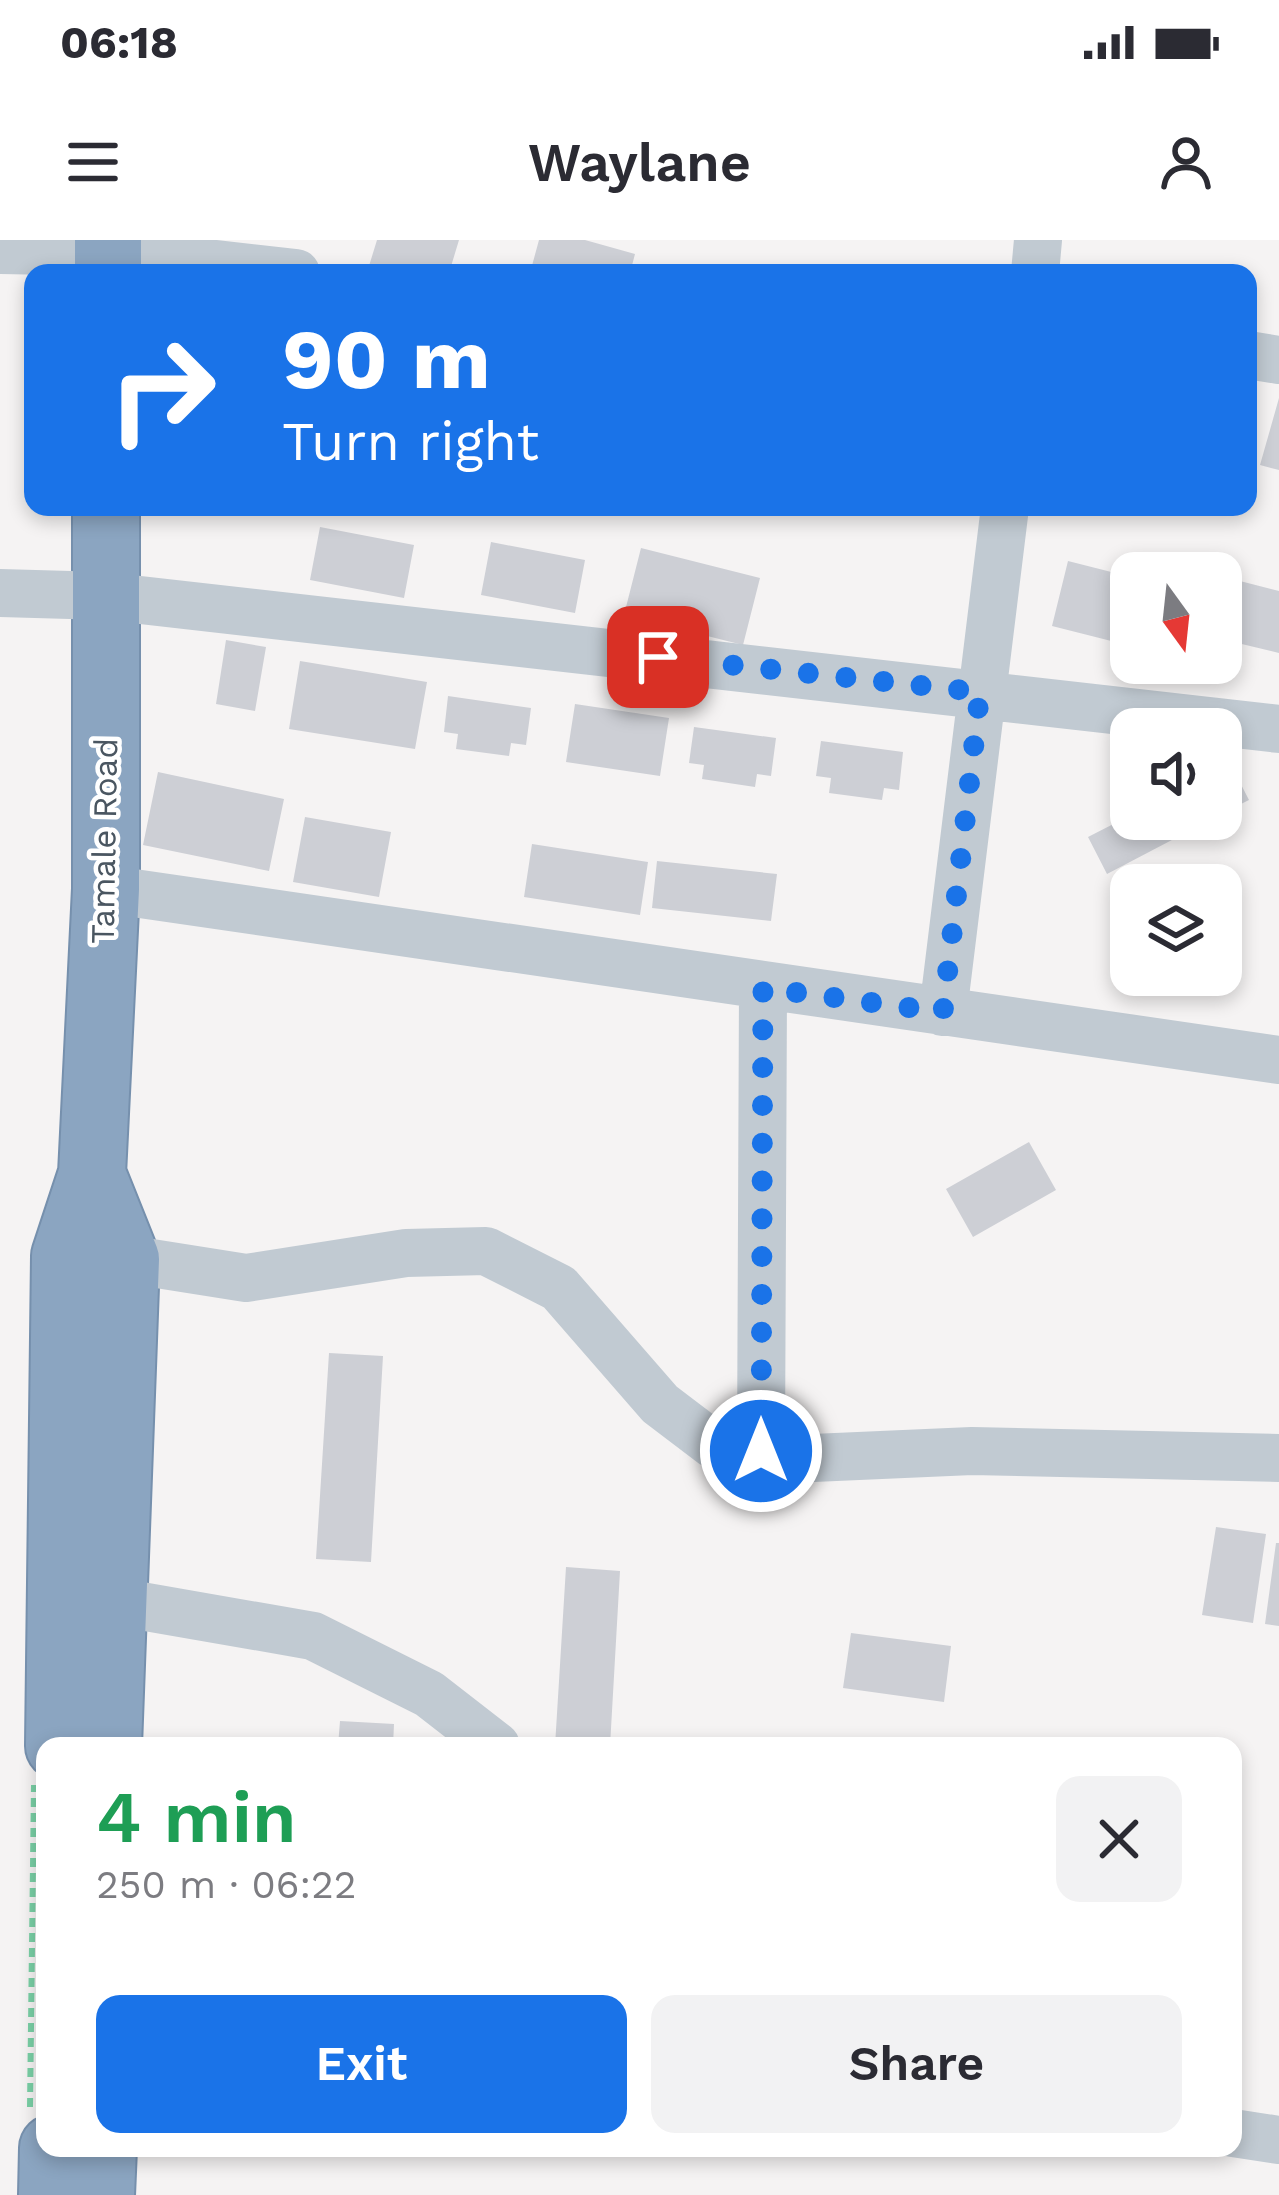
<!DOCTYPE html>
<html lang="en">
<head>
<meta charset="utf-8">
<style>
	:root { --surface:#fff; --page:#f2f2f3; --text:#2b2b33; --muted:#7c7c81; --accent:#1a73e8 }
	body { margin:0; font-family:"Work Sans",sans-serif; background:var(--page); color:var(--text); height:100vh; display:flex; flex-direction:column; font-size:45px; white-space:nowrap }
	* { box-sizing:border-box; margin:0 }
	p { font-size:39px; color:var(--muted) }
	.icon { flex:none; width:66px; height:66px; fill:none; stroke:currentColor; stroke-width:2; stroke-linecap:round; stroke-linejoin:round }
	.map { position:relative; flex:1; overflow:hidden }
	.sheet { position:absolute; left:36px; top:1497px; width:1206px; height:420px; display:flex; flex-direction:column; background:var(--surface); border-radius:24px; box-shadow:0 6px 18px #0003 }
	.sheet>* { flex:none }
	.hud { position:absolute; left:24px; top:24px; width:1233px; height:252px; border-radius:24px; box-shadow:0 6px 18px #0003; background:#1a73e8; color:#fff; overflow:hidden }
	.needle { width:78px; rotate:165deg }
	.fabs { position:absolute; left:1110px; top:312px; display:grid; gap:24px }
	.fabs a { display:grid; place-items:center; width:132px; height:132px; border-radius:24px; background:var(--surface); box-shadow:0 6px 18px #0003; font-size:60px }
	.pin { position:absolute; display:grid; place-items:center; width:102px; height:102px; color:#fff; margin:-51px; border-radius:24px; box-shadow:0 6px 18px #0006 }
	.me { position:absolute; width:132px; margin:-66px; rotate:0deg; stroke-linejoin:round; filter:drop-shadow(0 0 9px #0008) }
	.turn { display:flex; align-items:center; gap:42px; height:252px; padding:0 60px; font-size:54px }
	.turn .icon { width:156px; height:156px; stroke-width:2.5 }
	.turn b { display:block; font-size:84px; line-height:102px }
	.round { display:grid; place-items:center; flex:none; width:126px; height:126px; border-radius:24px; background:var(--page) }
	.overview { display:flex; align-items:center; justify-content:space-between; height:204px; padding:0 60px }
	h1 { font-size:72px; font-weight:600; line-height:90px; color:#1e9e55 }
	.primary-button { display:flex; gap:24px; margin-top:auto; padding:24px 60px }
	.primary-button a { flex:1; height:138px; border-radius:24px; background:var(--accent); color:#fff; font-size:48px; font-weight:600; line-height:138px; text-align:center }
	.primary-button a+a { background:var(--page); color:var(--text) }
	.status { display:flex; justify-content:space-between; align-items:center; height:84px; padding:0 60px; background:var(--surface); direction:ltr }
	.status svg { height:33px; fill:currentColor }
	header { display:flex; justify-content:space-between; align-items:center; height:156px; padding:0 60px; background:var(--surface); font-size:54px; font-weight:600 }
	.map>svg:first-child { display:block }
</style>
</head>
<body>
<div class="status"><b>06:18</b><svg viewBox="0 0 49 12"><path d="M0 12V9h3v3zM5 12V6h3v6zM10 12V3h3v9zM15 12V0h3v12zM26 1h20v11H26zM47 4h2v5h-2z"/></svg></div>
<header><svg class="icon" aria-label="menu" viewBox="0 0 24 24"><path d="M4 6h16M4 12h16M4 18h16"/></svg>Waylane<svg class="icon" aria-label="person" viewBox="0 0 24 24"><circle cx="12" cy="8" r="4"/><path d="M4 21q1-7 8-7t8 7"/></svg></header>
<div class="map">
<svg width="1279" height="1955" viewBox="0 0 1279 1955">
	<rect width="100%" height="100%" fill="#f5f3f3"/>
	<!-- building -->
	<path fill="#cdcfd5" d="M377,0H459L449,33H391L369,26Z
		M539,0H585L635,14L630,33H530Z
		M847,25L881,30L880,33H846Z
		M1279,158V230L1260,225Z
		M320,287L414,305L404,358L310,340Z
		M491,302L585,320L575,373L481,355Z
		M641,308L760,338L743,405L624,375Z
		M1068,321L1131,337V406L1052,386Z
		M1240,341L1279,351V413L1225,400Z
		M226,400L266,407L255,471L216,464Z
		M300,421L427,442L415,509L289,489Z
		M448,456L531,468L526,505L511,503L509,516L456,509L458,494L444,492Z
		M575,464L669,478L660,536L566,522Z
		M694,487L776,498L771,536L757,534L755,547L702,539L704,525L689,523Z
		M821,501L903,512L899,550L884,548L882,560L829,553L831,538L816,536Z
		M1230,523L1249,560L1221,574V528Z
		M158,532L284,559L269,631L143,605Z
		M1131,575V579H1212L1107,634L1088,597Z
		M305,577L391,592L379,657L293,642Z
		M532,604L648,622L640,675L524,657Z
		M657,621L777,634L771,681L652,668Z
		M1221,682L1235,684L1229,737L1221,736Z
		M1029,902L1056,950L973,997L946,949Z
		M329,1113L383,1116L371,1322L316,1319Z
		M1216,1287L1266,1294L1253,1383L1202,1375Z
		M1276,1303H1279V1386L1265,1384Z
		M566,1327L620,1331L610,1506H555Z
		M851,1393L951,1406L944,1462L843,1448Z
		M340,1481L394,1484L393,1506H338Z"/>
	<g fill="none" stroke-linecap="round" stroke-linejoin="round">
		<!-- highway casing -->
		<g stroke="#7690ad" stroke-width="70">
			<path id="highway" d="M108,33V0
				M92,934L126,1019L108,1506
				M59,1506L65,1016L92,934L106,649V267
				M52,1955L53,1908
				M101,1955L103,1908"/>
		</g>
		<!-- path -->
		<path stroke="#7ad0a6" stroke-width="6" stroke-dasharray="9 6" stroke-linecap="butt" d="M30,1867L34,1545"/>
		<!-- minor -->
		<path stroke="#c1cad2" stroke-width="48" d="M0,10L108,12L296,33
			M1035,33L1038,0
			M1248,115L1279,120
			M0,353L105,356L1279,489
			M106,649L1279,820
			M943,772L1005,267
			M126,1019L246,1038L406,1013L486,1011L559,1048L660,1164L714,1205L813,1218L972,1211L1279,1218
			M761,1211L763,748
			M112,1361L313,1396L429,1454L496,1506
			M1233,1893L1279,1900"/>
		<!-- highway -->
		<use href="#highway" stroke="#8ba5c1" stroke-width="66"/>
	</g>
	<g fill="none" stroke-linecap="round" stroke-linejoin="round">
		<!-- route -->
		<path stroke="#1a73e8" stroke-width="21" stroke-dasharray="0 37.8" d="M658,417L980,452L943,772L763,748L761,1211"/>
	</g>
	<g text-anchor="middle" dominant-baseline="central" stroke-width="9" stroke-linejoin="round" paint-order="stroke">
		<!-- street labels -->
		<g font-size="33" fill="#4a5661" stroke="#fff">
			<text transform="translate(104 601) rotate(-89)">Tamale Road</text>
		</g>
	</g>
</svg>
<div class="fabs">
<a><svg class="needle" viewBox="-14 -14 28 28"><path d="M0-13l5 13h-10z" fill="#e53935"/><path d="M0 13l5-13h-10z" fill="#7c7c81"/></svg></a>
<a><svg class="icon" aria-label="sound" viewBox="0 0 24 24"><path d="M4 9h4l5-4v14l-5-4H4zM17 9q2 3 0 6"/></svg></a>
<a><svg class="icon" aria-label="layers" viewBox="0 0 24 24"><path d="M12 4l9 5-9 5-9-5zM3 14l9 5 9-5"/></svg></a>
</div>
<div class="pin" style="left:658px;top:417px;background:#d93025"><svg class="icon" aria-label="arrive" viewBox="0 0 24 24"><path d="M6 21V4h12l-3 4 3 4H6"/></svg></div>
<svg class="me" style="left:761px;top:1211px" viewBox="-20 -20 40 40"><circle r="17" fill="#1a73e8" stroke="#fff" stroke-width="3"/><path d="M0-11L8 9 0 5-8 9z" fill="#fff"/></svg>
<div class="hud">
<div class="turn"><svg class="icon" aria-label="right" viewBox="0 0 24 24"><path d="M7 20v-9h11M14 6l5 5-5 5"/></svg><div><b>90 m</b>Turn right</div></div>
</div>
<section class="sheet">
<div class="overview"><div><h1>4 min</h1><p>250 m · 06:22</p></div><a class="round"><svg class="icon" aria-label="close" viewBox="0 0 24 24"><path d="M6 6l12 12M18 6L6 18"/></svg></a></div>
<div class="primary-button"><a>Exit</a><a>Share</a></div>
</section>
</div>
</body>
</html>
